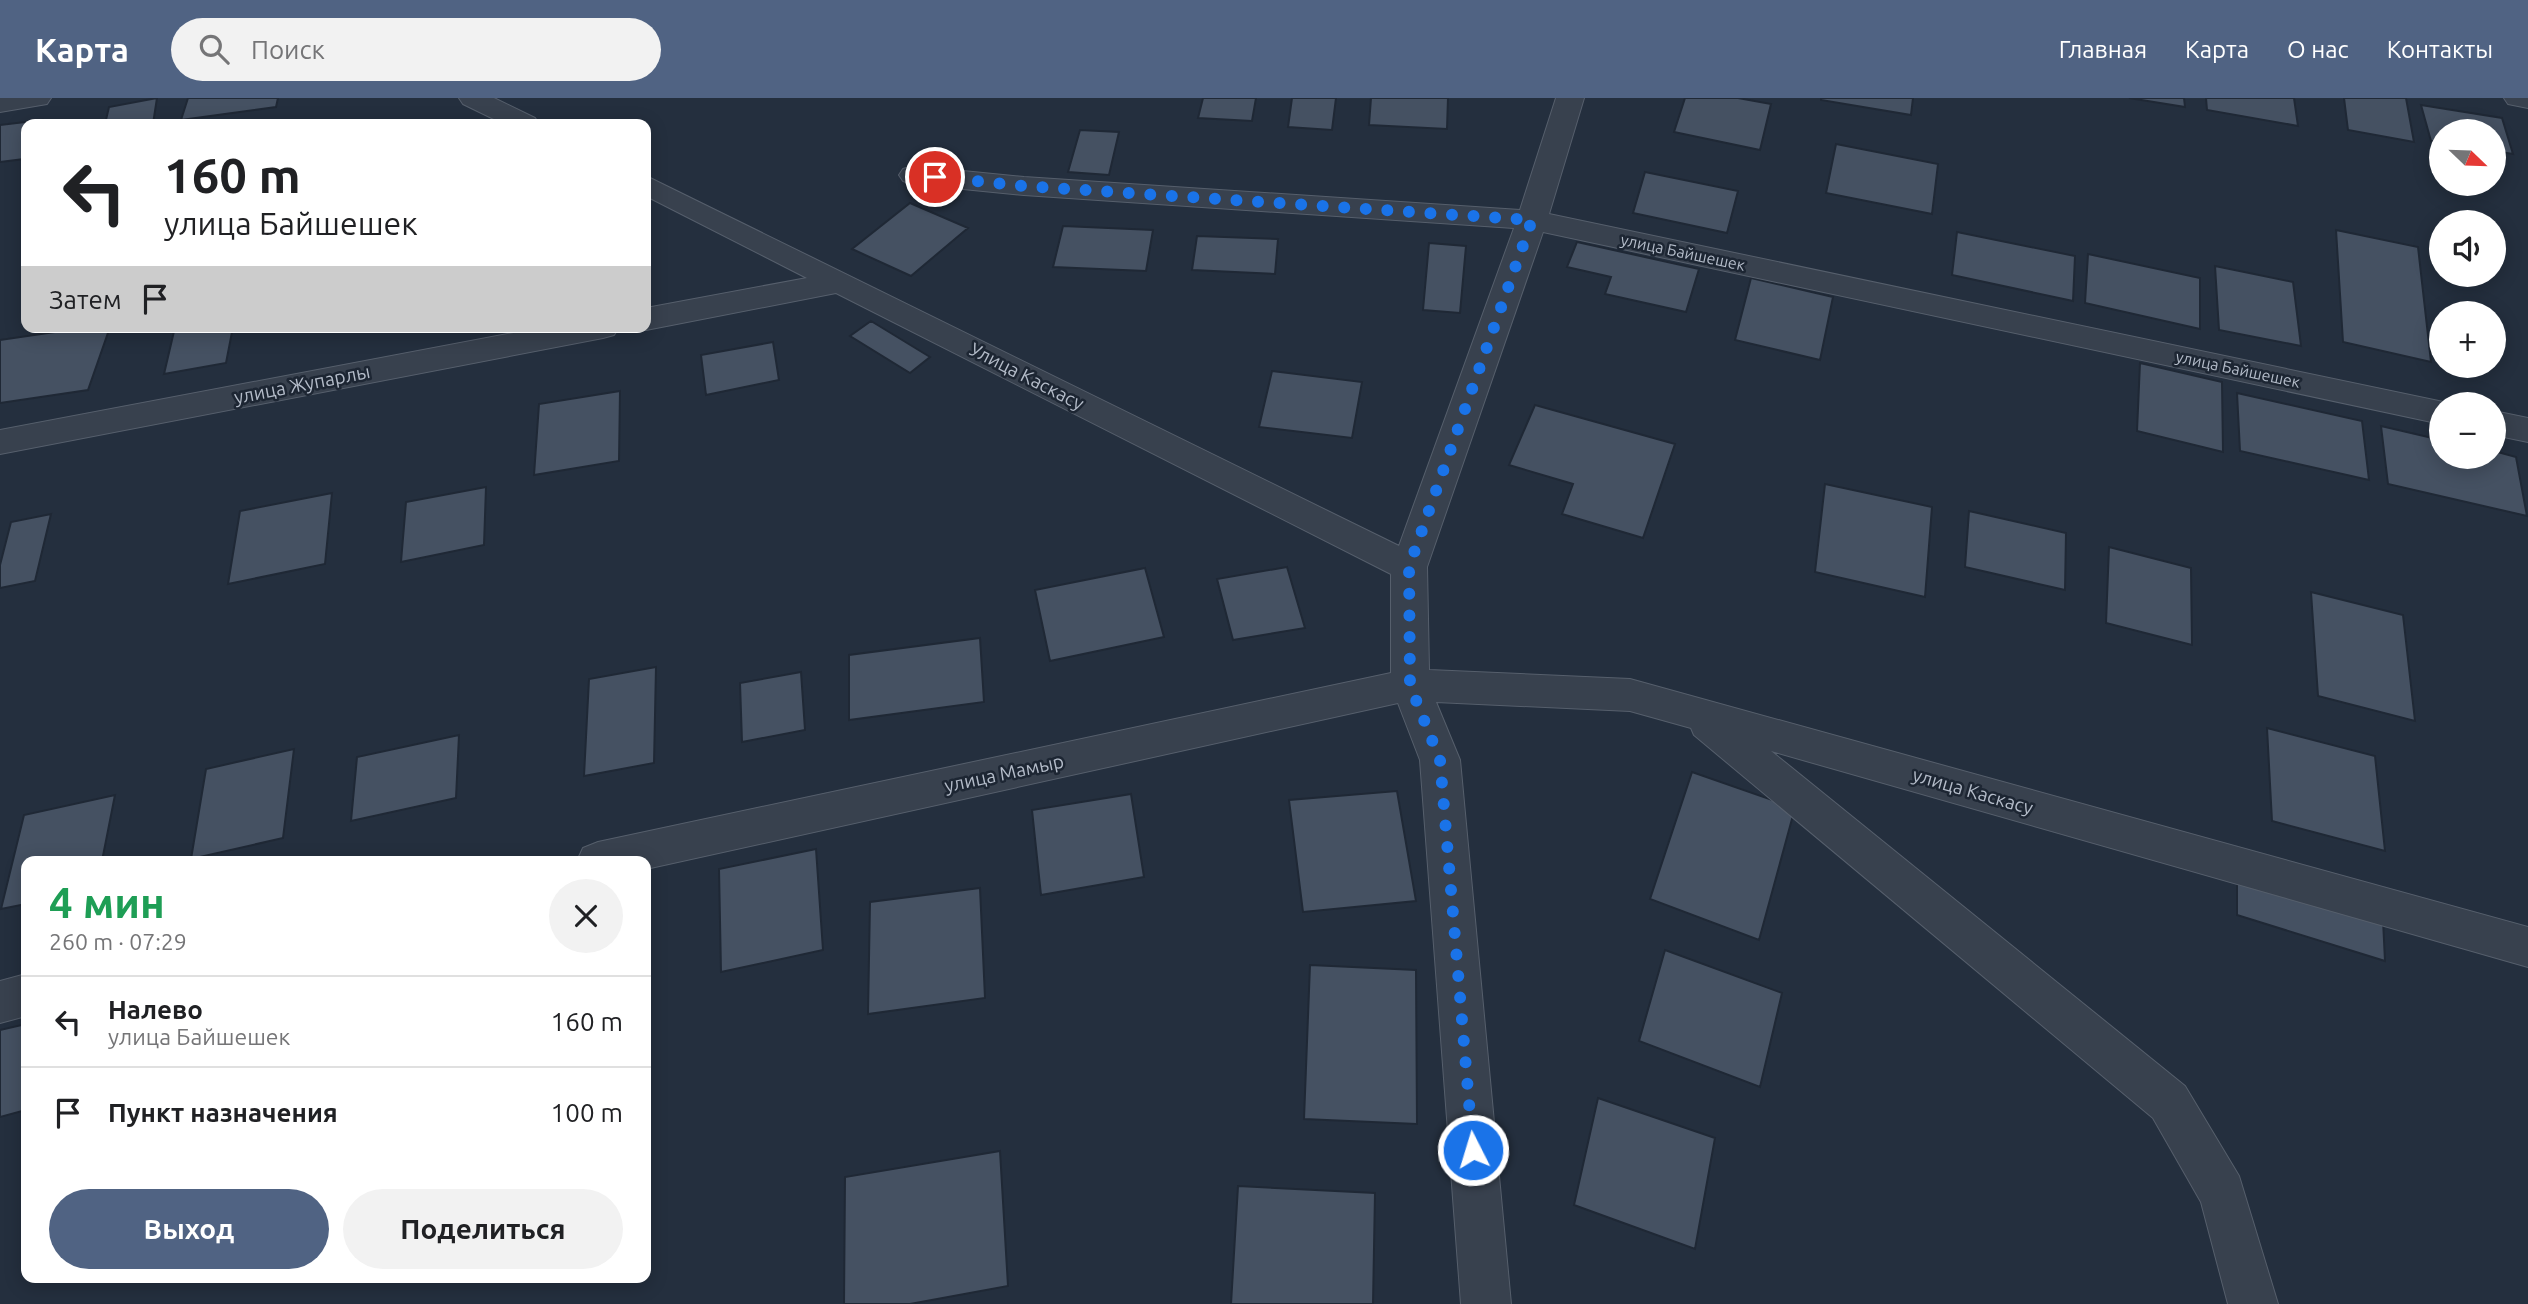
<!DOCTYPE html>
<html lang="ru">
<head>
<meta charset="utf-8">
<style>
	:root { --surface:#fff; --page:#f2f2f2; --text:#202124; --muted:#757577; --line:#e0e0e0; --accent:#506383 }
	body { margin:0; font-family:Ubuntu,sans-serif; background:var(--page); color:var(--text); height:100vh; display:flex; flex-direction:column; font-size:26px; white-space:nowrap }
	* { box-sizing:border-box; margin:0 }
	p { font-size:23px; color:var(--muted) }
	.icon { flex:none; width:38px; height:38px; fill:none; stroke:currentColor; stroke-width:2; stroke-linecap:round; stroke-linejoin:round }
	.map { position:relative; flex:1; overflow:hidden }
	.details { position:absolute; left:21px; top:758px; width:630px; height:427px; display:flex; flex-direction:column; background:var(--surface); border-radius:14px; box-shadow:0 4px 18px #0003 }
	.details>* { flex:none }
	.guide { position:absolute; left:21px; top:21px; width:630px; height:214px; border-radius:14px; box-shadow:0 4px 18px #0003; background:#fff; color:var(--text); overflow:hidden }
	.needle { width:46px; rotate:113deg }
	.fabs { position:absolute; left:2429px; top:21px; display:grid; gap:14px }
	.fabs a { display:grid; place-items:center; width:77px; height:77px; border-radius:50%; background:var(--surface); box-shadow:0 4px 18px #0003; font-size:35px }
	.pin { position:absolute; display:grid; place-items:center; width:60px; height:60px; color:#fff; margin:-30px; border:4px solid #fff; border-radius:50%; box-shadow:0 2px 7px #0007 }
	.me { position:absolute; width:77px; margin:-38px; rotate:355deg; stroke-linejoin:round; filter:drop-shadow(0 0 5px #0008) }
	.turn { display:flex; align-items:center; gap:24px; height:147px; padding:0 28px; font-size:32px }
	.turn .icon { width:91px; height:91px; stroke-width:2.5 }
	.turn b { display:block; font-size:49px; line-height:60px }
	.then { display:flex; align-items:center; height:66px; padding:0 28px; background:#0003; gap:14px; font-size:26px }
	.round { display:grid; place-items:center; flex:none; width:74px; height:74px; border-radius:37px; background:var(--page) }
	.headline { display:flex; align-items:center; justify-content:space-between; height:119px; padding:0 28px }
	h1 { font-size:42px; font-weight:600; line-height:52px; color:#1e9e55 }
	.cta { display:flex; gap:14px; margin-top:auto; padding:14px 28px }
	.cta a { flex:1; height:80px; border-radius:42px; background:var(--accent); color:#fff; font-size:28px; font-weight:600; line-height:80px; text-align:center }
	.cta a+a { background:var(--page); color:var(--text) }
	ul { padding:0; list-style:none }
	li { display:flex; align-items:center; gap:21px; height:91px; padding:0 28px; border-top:2px solid var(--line) }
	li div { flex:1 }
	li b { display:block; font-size:26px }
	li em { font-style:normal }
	header { display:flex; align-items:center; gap:42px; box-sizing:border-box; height:98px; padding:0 35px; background:var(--accent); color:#fff }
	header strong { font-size:33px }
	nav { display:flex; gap:38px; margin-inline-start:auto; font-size:24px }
	.search { width:490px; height:63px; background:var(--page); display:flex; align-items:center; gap:18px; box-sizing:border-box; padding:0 24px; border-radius:38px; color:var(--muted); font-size:26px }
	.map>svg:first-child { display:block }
</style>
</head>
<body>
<header>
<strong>Карта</strong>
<div class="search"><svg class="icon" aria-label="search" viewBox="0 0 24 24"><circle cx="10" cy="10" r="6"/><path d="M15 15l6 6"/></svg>Поиск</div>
<nav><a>Главная</a><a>Карта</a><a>О нас</a><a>Контакты</a></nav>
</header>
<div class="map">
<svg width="2528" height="1206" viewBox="0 0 2528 1206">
	<rect width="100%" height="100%" fill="#242f3e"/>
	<!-- building -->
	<path fill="#455162" stroke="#1f2835" stroke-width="2" d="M157,0L153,26H105L109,9Z
		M188,0H278L276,9L181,22Z
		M1203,0H1256L1252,23L1198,20Z
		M1292,0H1336L1332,32L1288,29Z
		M1371,0H1448L1447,31L1369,27Z
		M1685,0H1738L1771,6L1760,52L1674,34Z
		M1821,0H1913L1911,17L1821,2Z
		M2129,0H2184L2185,9Z
		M2206,0H2294L2298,28L2207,12Z
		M2344,0H2406L2414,44L2348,32Z
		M2421,7L2502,20L2513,56L2494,53V33H2441V44L2431,43Z
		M42,22L40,26H26L24,61L0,64V27Z
		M1080,32L1119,34L1109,77L1068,74Z
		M1836,46L1938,66L1932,116L1826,95Z
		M1645,74L1738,93L1727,135L1633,115Z
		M910,105L968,130L911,178L852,151Z
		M1063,128L1153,132L1146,173L1053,169Z
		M2336,132L2418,149L2431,264L2343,244Z
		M1957,134L2075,158L2073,203L1952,177Z
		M1197,138L1278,141L1275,176L1192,172Z
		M1577,144L1699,171L1686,214L1605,196L1611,179L1567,169Z
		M1429,145L1466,148L1460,215L1423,212Z
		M2088,156L2200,180V231L2085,205Z
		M2215,168L2293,184L2301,248L2219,232Z
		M1751,180L1833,199L1820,262L1735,242Z
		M871,223L930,259L910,275L850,238Z
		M89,229H110L88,292L0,305V242Z
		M175,229H233L226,265L164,276Z
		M773,244L779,282L706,297L701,257Z
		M2140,265L2222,284L2223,354L2137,333Z
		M1272,273L1362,284L1352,340L1259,329Z
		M620,293L619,363L534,377L539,306Z
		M2237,295L2362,323L2369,382L2240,353Z
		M1535,307L1675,346L1643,440L1562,416L1573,386L1509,367Z
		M2381,328L2441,342V359H2494V353L2516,359L2527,418L2388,386Z
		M1825,386L1932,409L1925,499L1815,474Z
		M486,389L484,447L401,464L406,404Z
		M332,395L325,466L228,486L240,413Z
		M1969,413L2066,435L2065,492L1965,469Z
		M51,416L35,483L0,490V467L11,424Z
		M2109,449L2191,470L2192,547L2106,525Z
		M1287,469L1305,530L1233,542L1217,481Z
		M1145,470L1164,539L1050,563L1035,492Z
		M2311,494L2403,517L2415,623L2318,598Z
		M980,540L984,604L849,622V557Z
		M656,569L654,665L584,678L589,581Z
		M801,574L805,632L742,644L740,585Z
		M2267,630L2375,658L2385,753L2272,723Z
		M459,637L456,700L351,723L357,659Z
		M294,651L283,740L191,761L206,671Z
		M1692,674L1795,710L1759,842L1650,801Z
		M1397,693L1416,803L1303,814L1289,702Z
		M1131,696L1144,779L1041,797L1032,712Z
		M115,697L102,763H26V806L1,811L24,717Z
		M816,751L823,852L721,874L719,771Z
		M2237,778L2383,822L2385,863L2237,817Z
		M980,790L985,900L868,916L870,804Z
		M1665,852L1782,895L1760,989L1639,943Z
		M1310,867L1416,872L1417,1026L1304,1021Z
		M26,926V1012L0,1019V932Z
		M1598,1000L1715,1040L1695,1151L1574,1107Z
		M1000,1053L1008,1188L910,1206H844L845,1079Z
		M1238,1088L1375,1095L1373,1206H1231Z"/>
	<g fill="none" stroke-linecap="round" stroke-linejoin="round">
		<!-- minor casing -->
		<g stroke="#565f6c" stroke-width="2">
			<path id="minor" d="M0,0H51L47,6L0,14Z
				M459,0H494L535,20L539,26H504L463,6Z
				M1556,0H1584L1549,116L2453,306H2441V326L1543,134L1427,469L1429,572L1630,581L2528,829V869L1771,653L2185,988L2239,1078L2278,1206H2228L2201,1104L2153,1020L1694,637L1691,630L1630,613L1436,604L1460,662L1511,1206H1461L1420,662L1398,605L646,771V763H577L583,750L598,744L1391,575V476L836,195L646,232L638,229H646V210L807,180L646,98V78L1399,448L1514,130L1024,97L913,86L903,83L899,77L903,71L913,68L1024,79L1520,112Z
				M2504,0H2528V10L2508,6Z
				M545,229H619L614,237L603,240L0,356V332Z
				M2494,313L2528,320V344L2494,337Z
				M26,876V918L0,925V883Z"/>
		</g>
		<!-- minor -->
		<use href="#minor" fill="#38414e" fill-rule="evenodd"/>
	</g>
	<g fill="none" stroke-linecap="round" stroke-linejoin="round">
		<!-- route -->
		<path stroke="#1a73e8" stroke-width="12" stroke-dasharray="0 21.6" d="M935,79L1024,88L1532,122L1409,469L1410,587L1440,662L1473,1052"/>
	</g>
	<g text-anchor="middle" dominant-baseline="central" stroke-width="5" stroke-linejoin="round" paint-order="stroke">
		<!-- far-street labels -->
		<g font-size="16" fill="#b4bcc9" stroke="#1d2633">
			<text transform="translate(1683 154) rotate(12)">улица Байшешек</text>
			<text transform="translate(2238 271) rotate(12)">улица Байшешек</text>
		</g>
		<!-- street labels -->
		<g font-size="19" fill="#b4bcc9" stroke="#1d2633">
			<text transform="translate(1027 278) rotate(27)">Улица Каскасу</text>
			<text transform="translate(302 286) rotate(-11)">улица Жупарлы</text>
			<text transform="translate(1004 675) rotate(-12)">улица Мамыр</text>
			<text transform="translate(1973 693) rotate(16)">улица Каскасу</text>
		</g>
	</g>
</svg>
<div class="fabs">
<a><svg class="needle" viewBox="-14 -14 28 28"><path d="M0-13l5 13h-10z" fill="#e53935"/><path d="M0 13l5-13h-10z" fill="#757577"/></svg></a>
<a><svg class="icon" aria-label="sound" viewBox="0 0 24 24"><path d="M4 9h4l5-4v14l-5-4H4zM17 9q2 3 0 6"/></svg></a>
<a>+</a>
<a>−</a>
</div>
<div class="pin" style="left:935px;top:79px;background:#d93025"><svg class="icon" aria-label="arrive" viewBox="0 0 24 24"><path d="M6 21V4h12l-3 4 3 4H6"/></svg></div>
<svg class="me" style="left:1473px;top:1052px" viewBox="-20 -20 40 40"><circle r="17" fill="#1a73e8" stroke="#fff" stroke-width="3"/><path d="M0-11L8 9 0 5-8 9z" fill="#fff"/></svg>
<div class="guide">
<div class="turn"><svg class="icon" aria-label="left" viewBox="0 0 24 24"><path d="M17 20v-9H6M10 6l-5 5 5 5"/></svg><div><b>160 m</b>улица Байшешек</div></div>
<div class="then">Затем<svg class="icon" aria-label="arrive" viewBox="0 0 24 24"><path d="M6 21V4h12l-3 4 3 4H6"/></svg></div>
</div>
<section class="details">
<div class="headline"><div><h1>4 мин</h1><p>260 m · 07:29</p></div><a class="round"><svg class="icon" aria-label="close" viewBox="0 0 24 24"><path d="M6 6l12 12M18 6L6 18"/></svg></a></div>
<ul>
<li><svg class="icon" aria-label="left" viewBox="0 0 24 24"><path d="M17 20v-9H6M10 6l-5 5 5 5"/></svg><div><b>Налево</b><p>улица Байшешек</p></div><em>160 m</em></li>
<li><svg class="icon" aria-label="arrive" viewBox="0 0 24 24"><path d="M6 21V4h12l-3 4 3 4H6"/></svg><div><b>Пункт назначения</b></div><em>100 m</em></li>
</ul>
<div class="cta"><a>Выход</a><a>Поделиться</a></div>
</section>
</div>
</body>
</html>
